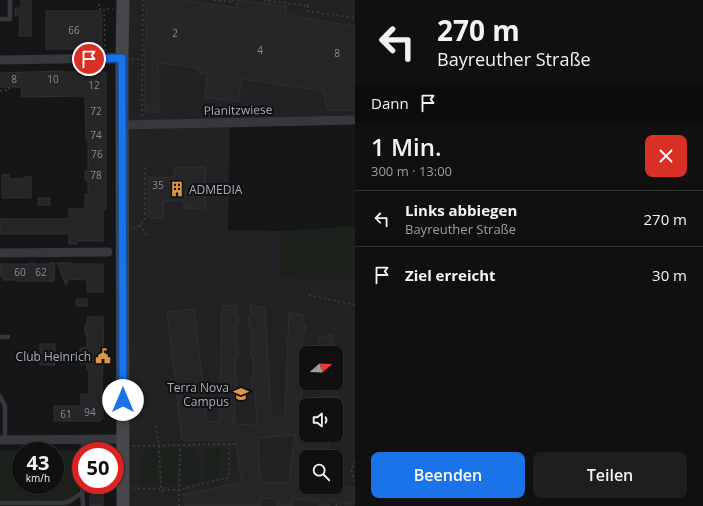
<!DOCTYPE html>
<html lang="de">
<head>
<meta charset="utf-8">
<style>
	:root { --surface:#101011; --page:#1e1e1f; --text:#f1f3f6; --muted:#9c9d9f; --line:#303031; --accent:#1a73e8 }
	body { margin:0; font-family:"Open Sans",sans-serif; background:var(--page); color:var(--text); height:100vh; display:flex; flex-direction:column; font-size:15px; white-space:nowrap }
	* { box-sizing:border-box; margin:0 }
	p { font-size:13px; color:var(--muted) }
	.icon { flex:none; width:22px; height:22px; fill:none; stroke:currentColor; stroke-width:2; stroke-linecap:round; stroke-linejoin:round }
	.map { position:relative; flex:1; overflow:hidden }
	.drawer { display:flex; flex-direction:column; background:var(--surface); width:348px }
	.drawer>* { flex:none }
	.banner { background:#101011; color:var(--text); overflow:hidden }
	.needle { width:26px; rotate:71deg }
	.buttons { position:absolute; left:299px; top:346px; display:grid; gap:8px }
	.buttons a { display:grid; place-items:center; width:44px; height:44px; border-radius:8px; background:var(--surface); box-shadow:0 1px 3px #0004,0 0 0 1px var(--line); font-size:20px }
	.speed { position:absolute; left:12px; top:442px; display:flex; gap:8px; font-size:20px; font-weight:700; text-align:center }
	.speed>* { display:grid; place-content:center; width:52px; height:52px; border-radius:50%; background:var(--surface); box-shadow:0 1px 3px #0004,0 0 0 1px var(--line); line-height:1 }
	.speed small { font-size:10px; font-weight:400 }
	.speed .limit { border:6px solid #d22; background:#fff; color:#111 }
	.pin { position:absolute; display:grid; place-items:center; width:34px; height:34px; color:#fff; margin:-17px; border:2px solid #fff; border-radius:50%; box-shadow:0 1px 4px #0007 }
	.me { position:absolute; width:44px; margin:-22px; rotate:0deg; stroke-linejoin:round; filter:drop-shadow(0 0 3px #0008) }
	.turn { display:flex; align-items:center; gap:14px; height:84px; padding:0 16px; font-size:18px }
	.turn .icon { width:52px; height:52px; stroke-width:2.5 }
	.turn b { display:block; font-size:28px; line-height:34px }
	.then { display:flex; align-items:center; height:38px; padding:0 16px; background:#0003; gap:8px; font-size:15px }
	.round { display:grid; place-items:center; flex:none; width:42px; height:42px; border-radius:8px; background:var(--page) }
	.overview { display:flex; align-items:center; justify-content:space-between; height:68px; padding:0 16px }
	h1 { font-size:24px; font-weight:600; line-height:30px }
	.action { display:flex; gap:8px; margin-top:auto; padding:8px 16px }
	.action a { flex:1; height:46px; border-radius:8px; background:var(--accent); color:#fff; font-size:16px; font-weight:600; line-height:46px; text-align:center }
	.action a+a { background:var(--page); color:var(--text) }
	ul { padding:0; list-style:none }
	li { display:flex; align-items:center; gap:12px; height:56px; padding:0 16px; border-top:1px solid var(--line) }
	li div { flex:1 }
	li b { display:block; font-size:15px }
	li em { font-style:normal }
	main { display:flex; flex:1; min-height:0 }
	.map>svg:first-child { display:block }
</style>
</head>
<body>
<main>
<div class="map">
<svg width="355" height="506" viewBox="0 0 355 506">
	<rect width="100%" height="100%" fill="#151617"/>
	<!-- built -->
	<path fill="#222224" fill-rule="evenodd" d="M125,0H355V124L230,126L228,230L280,231V277L355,278V506H127ZM306,353H336V383H306ZM306,405H336V435H306ZM306,457H336V487H306Z"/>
	<!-- green -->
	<path fill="#1c211c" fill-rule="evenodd" d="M355,226V278L280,277V231Z
		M203,448H222L219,477L205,480Z
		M156,449L158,485L139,484L143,450Z
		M161,449H178L176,486H163Z
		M183,449H197L201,481L181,486Z
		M0,451H80L79,491L75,497L70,501L0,503ZM21,451H55V485H21Z"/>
	<!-- building -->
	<path fill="#262628" stroke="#303033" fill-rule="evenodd" d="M21,0H31V36H19L20,16H15V8H21Z
		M146,0H182L236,8L238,0L287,7L285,15L355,26V110H328L323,91L242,79L238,102L205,97L208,74L199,73V68L158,63L159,112H145V48L147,35H145L147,22H145L147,9L145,8Z
		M46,11H101L102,49H46Z
		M62,71V72H104L106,74V209H103V241H77V244H69V234H0V219H69V209H85V194H88V180H85V171H88V139H86L85,96L21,97L22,87H0V73Z
		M175,167H205L206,208H184V201H163V218H149L148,178L175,177Z
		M2,175H9V179H24V177H31V198H2Z
		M38,198H50V205H38Z
		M32,262L34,264H49L50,263H55L54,281H16V280H3V277L0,276V264H30Z
		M57,263H71V264H103V292H87V280L69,279L66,285Z
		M76,299H87V306H76Z
		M237,305L236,317H239L238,325H236V347H238V356H236L235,378H237V386H235L234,424L257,425L255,388H252V379H254L253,357H251L250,349H252L251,326H249V317H251L250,305L265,308L271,418L285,416L289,312L303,315V324L305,325V333H303L302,355H304V364H302L301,386H303L302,394H301L300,419L306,420V435H330L327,457H306V487H336V486L355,487L354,503L330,501L329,506H320L321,501L292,499V506H277V499L260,498V506H185L183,495L242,482L236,440H182L167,312L194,309L207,422L220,421L222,306ZM295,435L289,483L260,482L258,438Z
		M87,317H103V325H104L103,347H104V364H103L102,377L103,418L100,421H54V406H81V394H89V369H87V364H80V348H87V334H85V326H87Z
		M332,335L334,353H319L318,338Z
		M40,344H55V365H40Z
		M322,383H337L339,405H325L324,398H322L321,388H323Z
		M90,485H103V506H90Z"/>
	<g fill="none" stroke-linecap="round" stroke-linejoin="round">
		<!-- path -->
		<path stroke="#3d3f42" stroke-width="1.5" stroke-dasharray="2 3" stroke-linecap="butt" d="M214,0L233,2V0
			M264,0L308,6L309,1
			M99,4V9H104
			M308,6L307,11L355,18
			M105,51L104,9H113
			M132,59H142
			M0,91L9,90V87
			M142,116L143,0
			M140,225L147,236
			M133,229L140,225L145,219V164
			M309,295L355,305
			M156,426L159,446L161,489L164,494
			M133,446L236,444
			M355,461L351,470L355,481
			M133,488L179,490L229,477V445
			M179,506L180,445
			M336,506L337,504H354L355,502"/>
		<!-- lane -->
		<path stroke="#37383b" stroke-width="4.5" d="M0,19H10V0
			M0,337H8
			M0,396L5,406V440
			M83,451V439
			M82,485L83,506
			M0,503H63L70,501L82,493"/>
		<!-- street -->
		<path stroke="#37383b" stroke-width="9" d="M0,60L122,58
			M122,125L355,120
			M0,253L108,252
			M0,440L123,439"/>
		<!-- secondary -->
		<path stroke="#45474b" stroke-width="13" d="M123,506L122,58L123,0"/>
	</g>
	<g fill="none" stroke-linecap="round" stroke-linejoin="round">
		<!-- route casing -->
		<g stroke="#114b97" stroke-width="10">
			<path id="route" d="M89,59L122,58L123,400"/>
		</g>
		<!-- route -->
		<use href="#route" stroke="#1a73e8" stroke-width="7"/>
	</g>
	<!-- icons -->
	<defs>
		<g id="building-bare" transform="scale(1.2)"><path d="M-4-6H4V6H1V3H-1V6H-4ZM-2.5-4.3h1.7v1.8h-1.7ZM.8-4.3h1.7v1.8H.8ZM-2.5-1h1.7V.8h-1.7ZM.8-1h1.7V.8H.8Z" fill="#dd9647" stroke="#101112" stroke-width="2.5" paint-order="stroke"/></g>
		<g id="civic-bare" transform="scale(1.2)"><path d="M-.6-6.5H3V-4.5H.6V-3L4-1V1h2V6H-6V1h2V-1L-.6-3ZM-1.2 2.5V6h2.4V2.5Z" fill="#dd9647" stroke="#101112" stroke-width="2.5" paint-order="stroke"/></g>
		<g id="school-bare" transform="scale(1.2)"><path d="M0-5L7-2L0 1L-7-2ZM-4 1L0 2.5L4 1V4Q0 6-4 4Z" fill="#dd9647" stroke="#101112" stroke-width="2.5" paint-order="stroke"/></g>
	</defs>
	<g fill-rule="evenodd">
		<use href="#building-bare" x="177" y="189"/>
		<use href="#civic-bare" x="103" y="356"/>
		<use href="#school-bare" x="241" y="394"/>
	</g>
	<g text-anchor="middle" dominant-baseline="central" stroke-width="4" stroke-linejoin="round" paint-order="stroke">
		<!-- number labels -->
		<g font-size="10" fill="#888c92">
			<text x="74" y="30">66</text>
			<text x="175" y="33">2</text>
			<text x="260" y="50">4</text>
			<text x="337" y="53">8</text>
			<text x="14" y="79">8</text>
			<text x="53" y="79">10</text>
			<text x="94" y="85">12</text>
			<text x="96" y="111">72</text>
			<text x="96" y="135">74</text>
			<text x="97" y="154">76</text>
			<text x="96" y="175">78</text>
			<text x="158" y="185">35</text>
			<text x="20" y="272">60</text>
			<text x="41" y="272">62</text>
			<text x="90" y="412">94</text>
			<text x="66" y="414">61</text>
		</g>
		<!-- street labels -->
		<g font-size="12" fill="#a9aeb5" stroke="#101112">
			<text transform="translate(238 110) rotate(-1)">Planitzwiese</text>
		</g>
		<!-- poi labels -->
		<g font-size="12" fill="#a9aeb5" stroke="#101112" text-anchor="end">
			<text x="189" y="189" text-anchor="start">ADMEDIA</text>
			<text x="91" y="356">Club Heinrich</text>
			<text x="229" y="387">Terra Nova<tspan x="229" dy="14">Campus</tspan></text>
		</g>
	</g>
</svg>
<div class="buttons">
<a><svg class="needle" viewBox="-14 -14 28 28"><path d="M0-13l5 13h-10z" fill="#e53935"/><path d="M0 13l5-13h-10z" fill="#9c9d9f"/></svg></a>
<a><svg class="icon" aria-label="sound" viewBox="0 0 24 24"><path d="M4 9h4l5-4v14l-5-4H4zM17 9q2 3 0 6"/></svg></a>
<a><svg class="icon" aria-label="search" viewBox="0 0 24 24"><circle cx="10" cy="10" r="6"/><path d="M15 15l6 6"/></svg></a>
</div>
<div class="speed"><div>43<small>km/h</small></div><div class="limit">50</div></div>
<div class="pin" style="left:89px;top:59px;background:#d93025"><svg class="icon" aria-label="arrive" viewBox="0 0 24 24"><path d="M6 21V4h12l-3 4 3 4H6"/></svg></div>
<svg class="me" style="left:123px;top:400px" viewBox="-20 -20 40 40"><circle r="19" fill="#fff"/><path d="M0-13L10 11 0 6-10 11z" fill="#1a73e8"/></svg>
</div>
<section class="drawer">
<div class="banner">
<div class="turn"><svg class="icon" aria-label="left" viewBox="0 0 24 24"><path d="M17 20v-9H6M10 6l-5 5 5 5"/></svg><div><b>270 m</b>Bayreuther Straße</div></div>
<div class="then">Dann<svg class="icon" aria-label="arrive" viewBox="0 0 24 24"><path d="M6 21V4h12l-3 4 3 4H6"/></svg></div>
</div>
<div class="overview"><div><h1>1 Min.</h1><p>300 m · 13:00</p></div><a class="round" style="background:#d93025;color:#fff"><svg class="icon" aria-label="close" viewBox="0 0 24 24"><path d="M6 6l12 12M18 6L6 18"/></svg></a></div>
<ul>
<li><svg class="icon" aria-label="left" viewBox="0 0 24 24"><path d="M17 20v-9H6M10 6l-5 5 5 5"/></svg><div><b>Links abbiegen</b><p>Bayreuther Straße</p></div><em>270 m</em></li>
<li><svg class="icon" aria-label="arrive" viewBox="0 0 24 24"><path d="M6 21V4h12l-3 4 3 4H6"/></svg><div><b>Ziel erreicht</b></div><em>30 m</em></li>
</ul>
<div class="action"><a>Beenden</a><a>Teilen</a></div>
</section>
</main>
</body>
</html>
